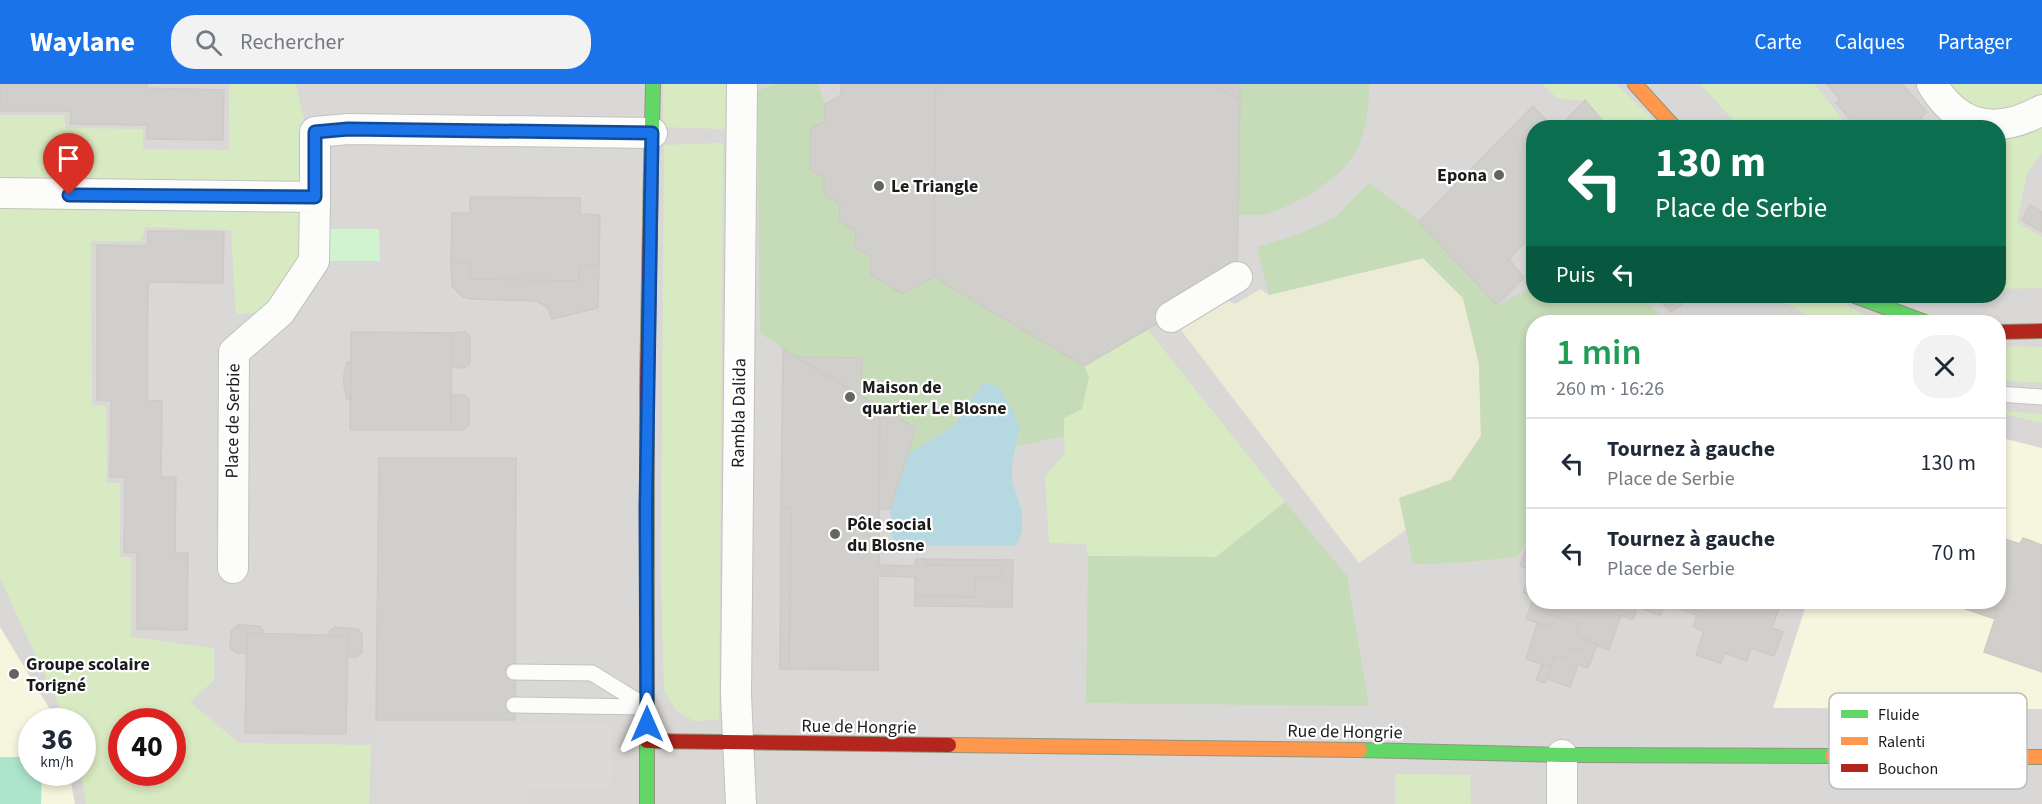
<!DOCTYPE html>
<html lang="fr">
<head>
<meta charset="utf-8">
<style>
	:root { --surface:#fff; --page:#f2f2f3; --text:#1f2937; --muted:#747a83; --line:#e0e1e3; --accent:#1a73e8 }
	body { margin:0; font-family:"Source Sans 3",sans-serif; background:var(--page); color:var(--text); height:100vh; display:flex; flex-direction:column; font-size:22px; white-space:nowrap }
	* { box-sizing:border-box; margin:0 }
	p { font-size:20px; color:var(--muted) }
	.icon { flex:none; width:33px; height:33px; fill:none; stroke:currentColor; stroke-width:2; stroke-linecap:round; stroke-linejoin:round }
	.map { position:relative; flex:1; overflow:hidden }
	.drawer { position:absolute; left:1526px; top:231px; width:480px; height:294px; display:flex; flex-direction:column; background:var(--surface); border-radius:24px; box-shadow:0 3px 9px #0003 }
	.drawer>* { flex:none }
	.hud { position:absolute; left:1526px; top:36px; width:480px; height:183px; border-radius:24px; box-shadow:0 3px 9px #0003; background:#0b6e4f; color:#fff; overflow:hidden }
	.speed { position:absolute; left:18px; top:624px; display:flex; gap:12px; font-size:30px; font-weight:700; text-align:center }
	.speed>* { display:grid; place-content:center; width:78px; height:78px; border-radius:50%; background:var(--surface); box-shadow:0 3px 9px #0003; line-height:1 }
	.speed small { font-size:15px; font-weight:400 }
	.speed .limit { border:9px solid #d22; background:#fff; color:#111 }
	.pin { position:absolute; display:grid; place-items:center; width:51px; height:51px; color:#fff; margin:-62px -26px; border-radius:50% 50% 50% 0; rotate:-45deg; box-shadow:0 0 6px #0007 }
	.pin .icon { rotate:45deg }
	.me { position:absolute; width:66px; margin:-33px; rotate:0deg; stroke-linejoin:round; filter:drop-shadow(0 0 4px #0008) }
	.turn { display:flex; align-items:center; gap:21px; height:126px; padding:0 30px; font-size:27px }
	.turn .icon { width:78px; height:78px; stroke-width:2.5 }
	.turn b { display:block; font-size:42px; line-height:51px }
	.then { display:flex; align-items:center; height:57px; padding:0 30px; background:#0003; gap:12px; font-size:22px }
	.round { display:grid; place-items:center; flex:none; width:63px; height:63px; border-radius:24px; background:var(--page) }
	.overview { display:flex; align-items:center; justify-content:space-between; height:102px; padding:0 30px }
	h1 { font-size:36px; font-weight:600; line-height:45px; color:#1e9e55 }
	ul { padding:0; list-style:none }
	li { display:flex; align-items:center; gap:18px; height:90px; padding:0 30px; border-top:2px solid var(--line) }
	li div { flex:1 }
	li b { display:block; font-size:22px }
	li em { font-style:normal }
	header { display:flex; align-items:center; gap:36px; box-sizing:border-box; height:84px; padding:0 30px; background:var(--accent); color:#fff }
	header strong { font-size:28px }
	nav { display:flex; gap:33px; margin-inline-start:auto; font-size:21px }
	.search { width:420px; height:54px; background:var(--page); display:flex; align-items:center; gap:15px; box-sizing:border-box; padding:0 21px; border-radius:24px; color:var(--muted); font-size:22px }
	.map>svg:first-child { display:block }
</style>
</head>
<body>
<header>
<strong>Waylane</strong>
<div class="search"><svg class="icon" aria-label="search" viewBox="0 0 24 24"><circle cx="10" cy="10" r="6"/><path d="M15 15l6 6"/></svg>Rechercher</div>
<nav><a>Carte</a><a>Calques</a><a>Partager</a></nav>
</header>
<div class="map">
<svg width="2042" height="720" viewBox="0 0 2042 720">
	<rect width="100%" height="100%" fill="#ebe9e4"/>
	<!-- residential -->
	<path fill="#dad8d6" fill-rule="evenodd" d="M0,0H2042V720H0ZM1533,44H1998V212H1533ZM1533,238H1998V518H1533ZM32,638H82V688H32ZM122,638H172V688H122Z"/>
	<!-- education -->
	<path fill="#f6f5de" d="M1998,353L2042,364V625L1773,624L1807,518H1998Z
		M0,543L57,637L32,638V688L69,689L75,720H0Z"/>
	<!-- farmland -->
	<path fill="#ececd6" d="M1423,174L1463,214L1479,280L1481,352L1451,396L1399,414L1406,446L1359,479L1171,233L1214,209L1235,220L1261,205L1269,211Z"/>
	<!-- grass -->
	<path fill="#d8eac1" fill-rule="evenodd" d="M229,0H296L307,49L303,177L272,226L236,231L231,146L145,143L141,157H91L92,321L106,322L107,399H120V473H131V553L214,564V596L190,618L239,659L371,661L369,720H86L81,689L82,638L66,637L0,494V31H64L66,44L143,45V65L229,66ZM122,638H172V688H122Z
		M663,0H726L725,45L663,43Z
		M1542,0H1616L1661,43H1609L1585,17L1557,14Z
		M1700,0H1815L1848,43H1740Z
		M1940,0H2042V69L2027,90L2017,138L2042,153V204L1998,205V44Z
		M723,59L719,636L693,637L676,626L664,607L661,488L664,61Z
		M1775,212H1834L1855,226L1882,238H1818Z
		M1148,246L1285,418L1216,473L1088,472L1086,460L1049,459L1045,393L1065,369L1063,334L1084,282Z
		M1998,262L2042,263V299L1998,296Z
		M2002,327L2042,330V339L2004,330Z
		M1395,690L1470,691L1471,720H1395Z"/>
	<!-- forest -->
	<path fill="#c6dbb8" d="M775,0H818L825,20V38L810,46V86L824,93V111L840,119L839,138L856,147L855,164L871,172V191L903,210L934,193L1084,282L1089,293L1082,325L1064,334V352L1017,362L1020,345L983,300L953,342L908,370L916,344L861,312L862,274L796,273L760,249L757,7Z
		M1240,0H1369C1370,19 1366,41 1360,59C1349,91 1296,122 1266,130C1257,132 1247,131 1238,131Z
		M1369,99L1415,133L1497,221L1524,208L1533,200V212H1640L1668,238H1533V449L1517,473L1456,479L1413,480L1399,414L1451,396L1481,352L1479,280L1463,214L1423,174L1269,211L1257,163L1297,151L1336,133Z
		M1285,418L1347,492L1369,622L1086,619L1088,472L1216,473Z"/>
	<!-- park -->
	<path fill="#d1f3d0" d="M330,145H379L380,177H329Z"/>
	<!-- pitch -->
	<path fill="#ade5cc" d="M0,673H31L32,688L42,689L41,720H0Z"/>
	<!-- parking -->
	<path fill="#dbdad8" d="M611,640L610,706L528,703L527,720H377L376,643Z"/>
	<!-- water -->
	<path fill="#b6d8e0" d="M983,299L999,302L1011,323L1020,345L1012,379V397L1022,427V447L1016,462H893L890,425L908,370L953,342Z"/>
	<!-- building -->
	<path fill="#d1cfcb" stroke="#cecac5" stroke-width="1.5" d="M0,0H147V4L224,6L223,56L147,55V41L70,40L71,27H0Z
		M841,0H946L935,6L934,193L903,210L871,191V172L855,164L856,147L839,138L840,119L824,111V93L810,86V45L825,38V20L841,11Z
		M946,0H1212L1240,16L1237,193L1084,282L934,193L935,6Z
		M1212,0H1240V16Z
		M1827,0H1902L1927,28L1921,33L1931,44H1858L1836,19L1840,15Z
		M1585,16L1609,44H1559Z
		M1533,22L1554,44H1533V150L1509,175L1524,194L1497,221L1419,138Z
		M470,113L580,114V130L600,131L599,181H579V197L470,195V179H451L452,129H470Z
		M2030,121L2042,128V148L2022,136Z
		M148,147L224,148L223,199L148,198L147,316L162,317L161,393H176L175,469H188L187,546L137,545V469L124,468L125,393H110L111,317L97,316V161L148,162Z
		M451,179H470V195L579,197V181H599L598,224L552,235L548,224L537,217L471,215L463,213L452,202Z
		M1656,212H1693L1671,228Z
		M351,248L452,249L451,311H456V313H451V346H350Z
		M465,248L470,253V279L464,284L452,283V249Z
		M783,265L880,323L879,481L915,482L916,475H925V481L1002,482V494H975V513L915,512L916,493L878,492V586L789,585L791,424H781Z
		M796,273L862,274L861,312Z
		M347,278H351V315H347L344,302V290Z
		M456,311H464L469,316V341L463,346H451V313H456Z
		M880,323L916,344L890,425H879Z
		M379,374H516L515,636H376Z
		M781,424H791L789,585H780Z
		M1998,453L2020,460L2023,454L2042,461V588L1984,568L1998,526L1976,518H1998Z
		M1529,458L1533,459V512L1523,509L1531,486L1520,482Z
		M925,475L1013,476L1012,523L915,522V493V512L975,513V494H1002V482L925,481Z
		M1533,516V518H1639L1633,536L1621,531L1609,566L1597,561L1598,559L1576,552L1579,540L1555,532L1551,543L1526,535Z
		M1639,518H1666L1660,531L1637,523Z
		M1666,518H1781L1772,544L1783,548L1774,572L1751,564L1747,577L1725,569L1721,579L1696,571L1704,547L1693,543L1697,531L1665,520Z
		M1946,518H1965L1963,524Z
		M1965,518H1976L1998,526L1995,535L1963,524Z
		M1555,532L1579,540L1576,552L1598,559L1597,561L1586,557L1582,568L1571,564L1566,576L1554,572L1551,583L1526,575L1537,540L1551,543Z
		M238,541L260,542L263,547V550L247,549L246,569H237L230,564L231,547Z
		M335,543L358,545L362,550V568L357,573H347L348,552L329,551V548Z
		M247,549L348,552L346,650L245,649Z
		M1586,557L1597,561L1588,584L1578,581L1570,603L1547,595L1554,572L1566,576L1571,564L1582,568Z
		M1542,580L1551,583L1545,599L1536,596Z"/>
	<g fill="none" stroke-linecap="round" stroke-linejoin="round">
		<!-- lane casing -->
		<g stroke="#c3c2c0" stroke-width="17">
			<path id="lane" d="M1998,310L2042,313
				M514,588L592,589L647,623
				M514,621L646,623"/>
		</g>
		<!-- street casing -->
		<g stroke="#c3c2c0" stroke-width="32">
			<path id="street" d="M1932,0C1959,45 1997,51 2042,26
				M0,109L315,113V48L348,45L652,49
				M1171,233L1237,193
				M233,484L234,268L280,228L314,177L315,113
				M741,720L736,611L742,0
				M1562,720V671"/>
		</g>
		<!-- fast casing -->
		<g stroke="#94957c" stroke-width="16">
			<path id="fast" d="M651,83L653,0
				M1855,212L1925,238
				M647,483V720
				M1360,666L1562,671L1832,672"/>
		</g>
		<!-- slow casing -->
		<g stroke="#94957c" stroke-width="16">
			<path id="slow" d="M1635,0L1675,44
				M949,661L1360,666
				M1832,672L2042,673"/>
		</g>
		<!-- jam casing -->
		<g stroke="#94957c" stroke-width="16">
			<path id="jam" d="M1998,248L2042,247
				M647,483V304L651,83
				M647,657L949,661"/>
		</g>
		<!-- lane -->
		<use href="#lane" stroke="#fcfcfb" stroke-width="15"/>
		<!-- street -->
		<use href="#street" stroke="#fcfcfb" stroke-width="30"/>
		<!-- fast -->
		<use href="#fast" stroke="#63d668" stroke-width="14"/>
		<!-- slow -->
		<use href="#slow" stroke="#ff974d" stroke-width="14"/>
		<!-- jam -->
		<use href="#jam" stroke="#b3261e" stroke-width="14"/>
	</g>
	<g fill="none" stroke-linecap="round" stroke-linejoin="round">
		<!-- route casing -->
		<g stroke="#114b97" stroke-width="15">
			<path id="route" d="M69,111L315,113V48L348,45L652,49L646,424L647,640"/>
		</g>
		<!-- route -->
		<use href="#route" stroke="#1a73e8" stroke-width="10"/>
	</g>
	<!-- markers -->
	<g fill="#646462" stroke="#fff" stroke-width="2">
		<circle cx="1499" cy="91" r="6"/>
		<circle cx="879" cy="102" r="6"/>
		<circle cx="850" cy="313" r="6"/>
		<circle cx="835" cy="450" r="6"/>
		<circle cx="14" cy="590" r="6"/>
	</g>
	<g text-anchor="middle" dominant-baseline="central" stroke-width="4.5" stroke-linejoin="round" paint-order="stroke">
		<!-- poi labels -->
		<g font-size="18" font-weight="bold" fill="#1c1c1c" stroke="#fff" text-anchor="start">
			<text x="1487" y="91" text-anchor="end">Epona</text>
			<text x="891" y="102">Le Triangle</text>
			<text x="862" y="303">Maison de<tspan x="862" dy="21">quartier Le Blosne</tspan></text>
			<text x="847" y="440">Pôle social<tspan x="847" dy="21">du Blosne</tspan></text>
			<text x="26" y="580">Groupe scolaire<tspan x="26" dy="21">Torigné</tspan></text>
		</g>
		<!-- street labels -->
		<g font-size="18" fill="#1c1c1c" stroke="#fff">
			<text transform="translate(739 329) rotate(-89)">Rambla Dalida</text>
			<text transform="translate(233 337) rotate(-89)">Place de Serbie</text>
			<text transform="translate(859 643) rotate(1)">Rue de Hongrie</text>
			<text transform="translate(1345 648) rotate(1)">Rue de Hongrie</text>
		</g>
	</g>
	<!-- legend -->
	<rect x="1829" y="609" width="198" height="96" rx="9" fill="#fff" stroke="#bbb" stroke-width="1.5"/>
	<rect x="1841" y="626" width="27" height="8" fill="#63d668"/>
	<rect x="1841" y="653" width="27" height="8" fill="#ff974d"/>
	<rect x="1841" y="680" width="27" height="8" fill="#b3261e"/>
	<g font-size="16" fill="#1c1c1c">
		<text x="1878" y="636">Fluide</text>
		<text x="1878" y="663">Ralenti</text>
		<text x="1878" y="690">Bouchon</text>
	</g>
</svg>
<div class="speed"><div>36<small>km/h</small></div><div class="limit">40</div></div>
<div class="pin" style="left:69px;top:111px;background:#d93025"><svg class="icon" aria-label="arrive" viewBox="0 0 24 24"><path d="M6 21V4h12l-3 4 3 4H6"/></svg></div>
<svg class="me" style="left:647px;top:640px" viewBox="-20 -20 40 40"><path d="M0-17L14 15 0 8-14 15z" fill="#1a73e8" stroke="#fff" stroke-width="4"/></svg>
<div class="hud">
<div class="turn"><svg class="icon" aria-label="left" viewBox="0 0 24 24"><path d="M17 20v-9H6M10 6l-5 5 5 5"/></svg><div><b>130 m</b>Place de Serbie</div></div>
<div class="then">Puis<svg class="icon" aria-label="left" viewBox="0 0 24 24"><path d="M17 20v-9H6M10 6l-5 5 5 5"/></svg></div>
</div>
<section class="drawer">
<div class="overview"><div><h1>1 min</h1><p>260 m · 16:26</p></div><a class="round"><svg class="icon" aria-label="close" viewBox="0 0 24 24"><path d="M6 6l12 12M18 6L6 18"/></svg></a></div>
<ul>
<li><svg class="icon" aria-label="left" viewBox="0 0 24 24"><path d="M17 20v-9H6M10 6l-5 5 5 5"/></svg><div><b>Tournez à gauche</b><p>Place de Serbie</p></div><em>130 m</em></li>
<li><svg class="icon" aria-label="left" viewBox="0 0 24 24"><path d="M17 20v-9H6M10 6l-5 5 5 5"/></svg><div><b>Tournez à gauche</b><p>Place de Serbie</p></div><em>70 m</em></li>
</ul>
</section>
</div>
</body>
</html>
